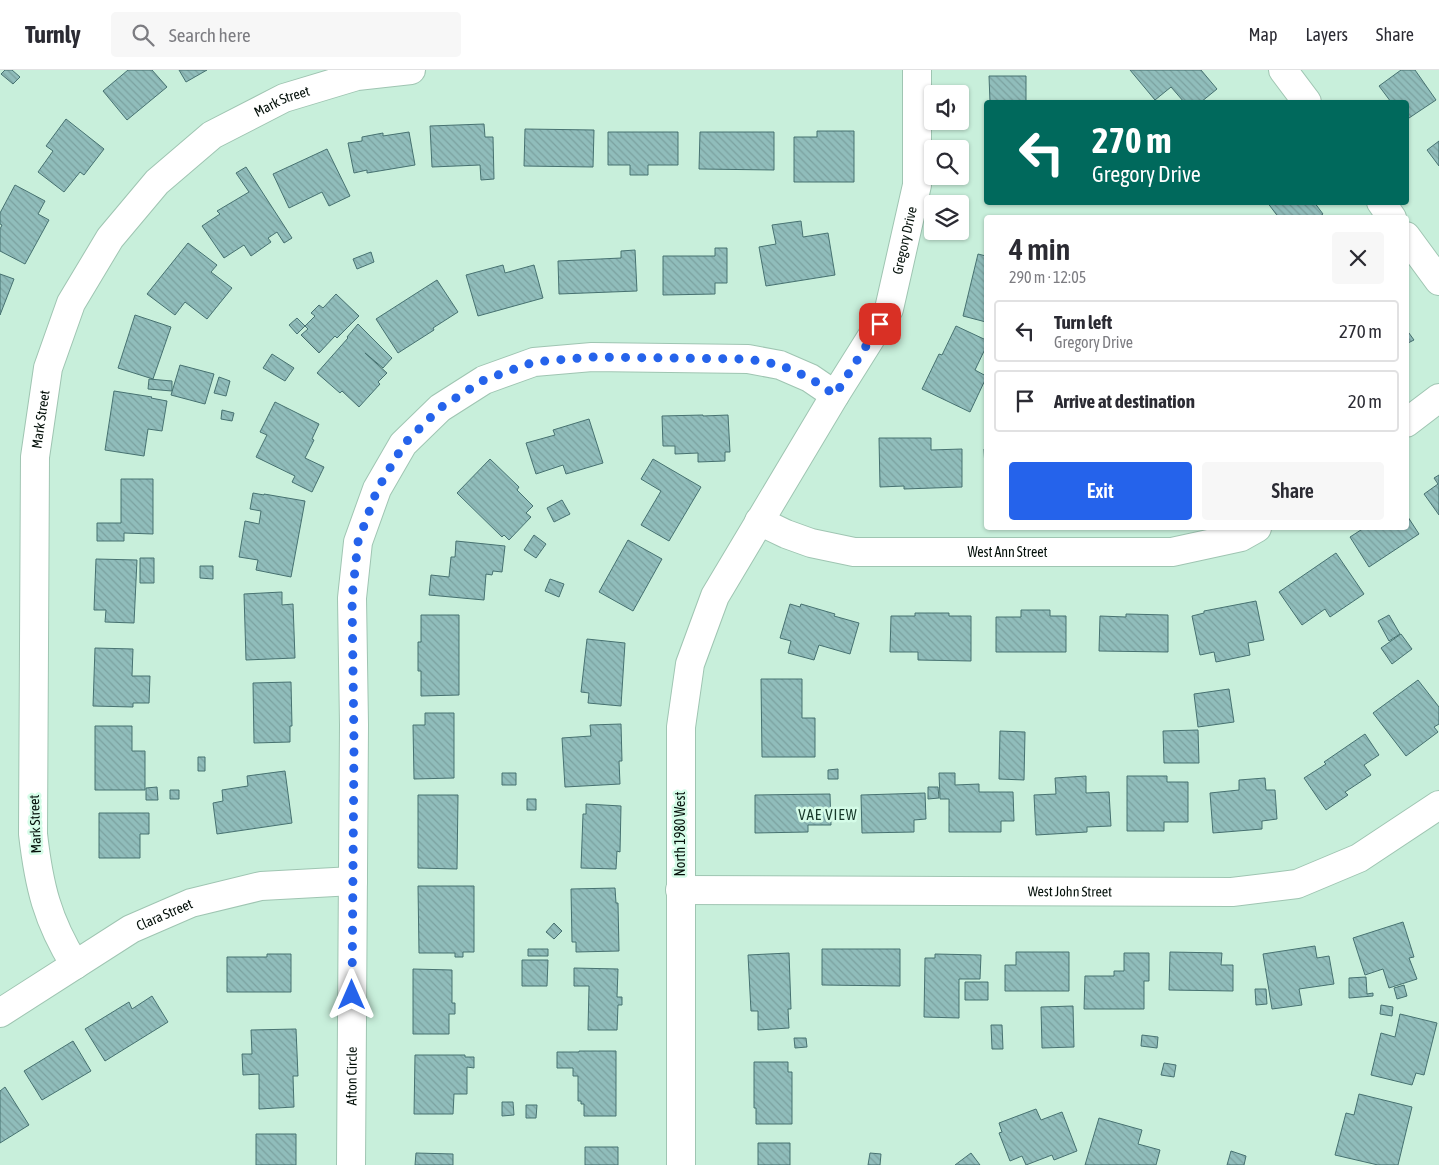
<!DOCTYPE html>
<html lang="en">
<head>
<meta charset="utf-8">
<style>
	:root { --surface:#fff; --page:#f7f7f7; --text:#2b2b33; --muted:#7c7c81; --line:#e1e1e2; --accent:#2563eb }
	body { margin:0; font-family:"Asap Condensed",sans-serif; background:var(--page); color:var(--text); height:100vh; display:flex; flex-direction:column; font-size:19px; white-space:nowrap }
	* { box-sizing:border-box; margin:0 }
	p { font-size:16px; color:var(--muted) }
	.icon { flex:none; width:28px; height:28px; fill:none; stroke:currentColor; stroke-width:2; stroke-linecap:round; stroke-linejoin:round }
	.map { position:relative; flex:1; overflow:hidden }
	.panel { position:absolute; left:984px; top:145px; width:425px; height:315px; display:flex; flex-direction:column; background:var(--surface); border-radius:5px; box-shadow:0 1px 4px #0004 }
	.panel>* { flex:none }
	.hud { position:absolute; left:984px; top:30px; width:425px; height:105px; border-radius:5px; box-shadow:0 1px 4px #0004; background:#00695c; color:#fff; overflow:hidden }
	.tools { position:absolute; left:924px; top:15px; display:grid; gap:10px }
	.tools a { display:grid; place-items:center; width:45px; height:45px; border-radius:5px; background:var(--surface); box-shadow:0 1px 4px #0004; font-size:25px }
	.pin { position:absolute; display:grid; place-items:center; width:42px; height:42px; color:#fff; margin:-21px; border-radius:10px; box-shadow:0 2px 8px #0006 }
	.me { position:absolute; width:55px; margin:-28px; rotate:0deg; stroke-linejoin:round; filter:drop-shadow(0 0 4px #0008) }
	.turn { display:flex; align-items:center; gap:18px; height:105px; padding:0 25px; font-size:22px }
	.turn .icon { width:65px; height:65px; stroke-width:2.5 }
	.turn b { display:block; font-size:35px; line-height:42px }
	.round { display:grid; place-items:center; flex:none; width:52px; height:52px; border-radius:5px; background:var(--page) }
	.summary { display:flex; align-items:center; justify-content:space-between; height:85px; padding:0 25px }
	h1 { font-size:30px; font-weight:600; line-height:38px }
	.action { display:flex; gap:10px; margin-top:auto; padding:10px 25px }
	.action a { flex:1; height:58px; border-radius:5px; background:var(--accent); color:#fff; font-size:20px; font-weight:600; line-height:58px; text-align:center }
	.action a+a { background:var(--page); color:var(--text) }
	ul { padding:0; list-style:none }
	li { display:flex; align-items:center; gap:15px; height:62px; margin:0 10px 8px; padding:0 15px; border:2px solid var(--line); border-radius:5px }
	li div { flex:1 }
	li b { display:block; font-size:19px }
	li em { font-style:normal }
	header { display:flex; align-items:center; gap:30px; box-sizing:border-box; height:70px; padding:0 25px; background:var(--surface); border-bottom:1px solid var(--line) }
	header strong { font-size:24px }
	nav { display:flex; gap:28px; margin-inline-start:auto; font-size:18px }
	.search { width:350px; height:45px; background:var(--page); display:flex; align-items:center; gap:12px; box-sizing:border-box; padding:0 18px; border-radius:5px; color:var(--muted); font-size:19px }
	.map>svg:first-child { display:block }
</style>
</head>
<body>
<header>
<strong>Turnly</strong>
<div class="search"><svg class="icon" aria-label="search" viewBox="0 0 24 24"><circle cx="10" cy="10" r="6"/><path d="M15 15l6 6"/></svg>Search here</div>
<nav><a>Map</a><a>Layers</a><a>Share</a></nav>
</header>
<div class="map">
<svg width="1439" height="1095" viewBox="0 0 1439 1095">
	<defs>
		<pattern id="building-back-hatch" width="6" height="6" patternUnits="userSpaceOnUse" patternTransform="scale(1.25)"><rect width="6" height="6" fill="#90bdbb"/><path d="M-1 5l2 2M0 0l6 6M5-1l2 2" fill="none" stroke="#7ba19f"/></pattern>
	</defs>
	<rect width="100%" height="100%" fill="#c8efdb"/>
	<!-- building -->
	<path fill="url(#building-back-hatch)" stroke="#477271" d="M5,0H12L20,7L13,14L1,4Z
		M128,0H152L167,17L127,50L103,21Z
		M179,0H207L186,12Z
		M1130,0H1201L1217,19L1201,32H1184L1171,17L1155,30Z
		M1401,0H1415L1436,30L1406,50V32H1391L1379,16Z
		M989,6H1026V32H990Z
		M66,49L104,79L84,105L80,102L64,122L38,102L53,81L46,76Z
		M484,54L485,67H493L494,109L481,110L480,95L432,97L430,56Z
		M525,59L594,60L593,97L524,96Z
		M817,61H854V112H794V67H817Z
		M409,62L415,95L367,103V100L354,103L348,73L362,71V67L383,63V66Z
		M608,62H678V95H648V105H630V95H608Z
		M700,62H774V100L699,99Z
		M1439,71V96L1427,80Z
		M327,79L350,126L329,136L322,122L289,138L273,104Z
		M246,97L292,168L284,173L277,162L268,168L271,172L251,186L244,175L224,188L202,156L220,144L217,141L249,122L236,103Z
		M15,115L45,131L38,144L49,150L25,194L0,181V159L2,155L0,154V143Z
		M1267,132H1314L1323,144L1318,148H1279Z
		M801,151L803,167L828,163L835,205L766,216L759,177L776,174L772,155Z
		M188,173L217,195L211,202L232,218L207,249L185,232L175,245L147,224Z
		M715,178H727V213H715V224L663,225V186H715Z
		M635,180L637,221L559,224L558,191L621,188V181Z
		M371,182L374,192L357,199L353,189Z
		M978,184L986,186V252L963,246Z
		M503,195L505,203L534,195L543,228L478,246L466,205Z
		M0,204L14,209L0,245Z
		M437,210L458,242L433,258L434,260L398,283L376,249Z
		M336,224L359,246L337,268L335,266L319,283L301,265L308,259L305,256L315,246L311,243L319,235L323,238Z
		M135,245L171,257L153,309L118,298Z
		M297,248L305,256L297,264L289,255Z
		M358,254L392,288L383,298L365,283L387,303L378,312L380,314L359,337L342,321L340,323L317,303L348,268L347,267Z
		M956,256L986,270V277L975,300L986,306V308L970,342L922,319L939,284L942,285Z
		M1406,259L1414,270L1406,274Z
		M272,284L294,298L285,311L263,298Z
		M180,295L214,304L205,334L171,325Z
		M219,307L230,311L226,326L214,323Z
		M149,309L172,311V321L148,319Z
		M114,321L152,327L151,328L167,331L162,361L148,359L144,386L105,380Z
		M275,332L319,354L312,369L314,370L305,388L324,397L312,422L292,412L295,406L256,387L267,365L260,362Z
		M222,340L234,343L232,351L221,349Z
		M703,345V346L728,345L730,382H725V391L698,392V383L675,384V376H663L662,346Z
		M589,349L603,393L566,404L563,395L536,404L526,373L555,365L553,360Z
		M879,368H931V380L962,379V417L904,419V416L880,417Z
		M986,378V417L984,379Z
		M490,389L519,417L517,420L533,436L526,443L531,447L509,470L504,465L502,467L457,423Z
		M653,389L701,417L669,471L641,455L661,421L641,409Z
		M1439,405V445L1424,424L1438,414L1434,408Z
		M121,409H153V464L124,463V471H97V453H121Z
		M253,423L264,425V424L305,431L291,507L256,500L258,490L239,487L245,451L259,454L261,441L250,439Z
		M562,430L570,444L554,452L547,438Z
		M1406,444L1419,464L1369,497L1350,467L1364,458H1406Z
		M534,465L546,474L536,488L524,480Z
		M628,470L662,489L633,541L599,522Z
		M456,471L505,476L502,502L493,501L492,505L486,504L484,530L429,525L431,505L449,507L451,487H455Z
		M1336,483L1364,524L1330,547L1325,539L1302,555L1279,522Z
		M140,488H154V513H140Z
		M96,489L137,490L134,553L105,552L106,540H94Z
		M200,496H213V509L200,508Z
		M550,509L564,514L559,527L545,521Z
		M282,522V535L293,534L295,588L246,590L244,524Z
		M1256,531L1264,570L1248,573L1250,585L1216,592L1214,582L1200,585L1192,546L1204,543V541Z
		M790,534L800,537L801,534L835,544L834,546L859,553L850,584L819,575L814,590L788,583L791,571L780,568Z
		M1021,540H1050V546H1066V582H996V547H1021Z
		M915,543H949V546H971V591L918,590V582H890L891,546H915Z
		M1126,544L1168,545V582L1099,581L1100,546L1126,547Z
		M421,545H459V625L421,626V601H418V572H421Z
		M1389,545L1400,564L1389,571L1378,551Z
		M1401,564L1412,579L1392,594L1381,578Z
		M587,569L625,573L621,636L588,633L589,623L581,622Z
		M95,578L133,579L132,606H150L149,633H133V637L93,636Z
		M761,609H802V648H815V687H762Z
		M1418,610L1439,637V654L1434,657L1438,662L1406,686L1373,643Z
		M291,612L292,656H290V672L254,673L253,613Z
		M1229,619L1234,652L1198,657L1194,624Z
		M425,643H454V708L414,709L413,655H425Z
		M621,654L622,691H619L620,714L565,717L562,668L591,666L590,655Z
		M95,656H132V681H145V720H95Z
		M1198,660L1199,693H1164L1163,661Z
		M1000,661L1025,662L1024,710L999,709Z
		M1365,664L1379,685L1364,695L1371,705L1345,722L1348,725L1326,740L1304,708L1326,694L1324,692Z
		M198,687H205V701H198Z
		M838,699V709H828V700Z
		M285,701L292,753L217,764L213,733L223,731L222,720L248,716L247,706Z
		M502,703H516V715H502Z
		M939,703H955V715L979,714V722H1013L1014,751H1001V762H949V729H940Z
		M1086,706V723L1109,722L1111,756L1087,757V762L1036,765L1034,725L1056,724L1055,708Z
		M1127,706H1167V712H1188V752H1164V761H1127Z
		M1265,708L1266,720H1275L1277,749L1262,751V759L1213,763L1210,723L1239,720V710Z
		M157,717L158,730H146V718Z
		M928,717H938L939,728L928,729Z
		M170,720H179V729H170Z
		M925,723L926,749L914,750V762L862,763L861,725Z
		M830,724L831,755H808V762L755,763V725Z
		M418,725H458L457,799L418,798Z
		M527,729H536V740H527Z
		M586,734L621,736L620,782L617,781L616,799L581,798L583,744H586Z
		M99,743H149V764H140V788H99Z
		M418,816H474V882H463V887H455V883H419Z
		M615,818L616,833H618L619,881L576,882V872H572L571,819Z
		M1403,852L1414,887L1409,888L1417,909L1389,918L1383,899L1365,905L1353,868Z
		M554,853L562,861L554,869L546,862Z
		M1315,876L1317,888L1329,886L1334,914L1299,919L1302,935L1272,939L1263,884Z
		M528,879H548V886H528Z
		M822,879H900V916L822,915Z
		M1016,882H1069V921H1005V895H1016Z
		M1170,882L1222,883L1221,895H1233V921L1169,920Z
		M789,883L791,939H788L789,958L758,960V941H751L748,885Z
		M1124,883H1149V911H1144V939H1084L1085,906H1114V901H1124Z
		M267,884H291V922H227V887H267Z
		M935,884L981,885L980,909H959V948L924,947L925,888H935Z
		M522,890H548L547,916H522Z
		M574,898L618,899L617,927H622V935H618L617,960H588L589,916H574Z
		M413,899L452,900V933H455V944H449V964H413Z
		M1366,907L1367,924L1373,923V926L1349,928V908Z
		M965,912H988V930H965Z
		M1404,915L1407,926L1397,929L1394,918Z
		M1255,919H1266L1267,934L1256,935Z
		M152,926L168,952L105,991L85,959L129,932L132,939Z
		M1381,935L1393,937L1392,946L1380,944Z
		M1073,936L1074,977L1042,978L1041,937Z
		M1400,944L1437,953L1424,1005L1416,1003L1412,1015L1371,1005L1381,963L1395,967Z
		M991,955H1002L1003,979H992Z
		M296,959L298,1006H293L294,1037L259,1039V1004L243,1005L242,984H252L251,960Z
		M1142,965L1158,967L1157,978L1141,976Z
		M794,968H806L807,977L795,978Z
		M73,971L91,1001L42,1030L24,1001Z
		M579,981H616V1046H584V1034H581V1031H578V1006H573V998H557V982H579Z
		M415,985H465V987H474V998L467,997V1024H454L453,1044H414Z
		M754,992H788V1002H792V1054H756V1038H754Z
		M1164,993L1176,995L1174,1007L1161,1005Z
		M5,1017L29,1055L0,1073V1021Z
		M1359,1024L1412,1037L1398,1095H1378L1335,1085L1346,1043L1354,1045Z
		M502,1032H513L514,1045L502,1046Z
		M526,1035H537L536,1048H526Z
		M1036,1039L1041,1050L1062,1042L1077,1081L1054,1090L1052,1085L1026,1095L1022,1086L1010,1091L999,1063L1002,1062L999,1053Z
		M1099,1048L1142,1060L1138,1074L1160,1080L1156,1095H1085Z
		M256,1064H296V1095H256Z
		M758,1073H790V1095H758Z
		M585,1077H618V1095H585Z
		M1231,1081L1246,1086L1244,1095H1227Z
		M416,1083L453,1084V1095H415Z
		M870,1083L881,1084L880,1095H868Z
		M971,1083L980,1095H955Z"/>
	<g fill="none" stroke-linecap="round" stroke-linejoin="round">
		<!-- minor casing -->
		<g stroke="#9fc5b2" stroke-width="30">
			<g id="minor">
				<path d="M1283,0L1307,32"/>
				<path d="M1381,132L1392,148"/>
				<path d="M1406,166L1439,211"/>
				<path d="M1406,353L1439,328"/>
				<path id="s1" d="M759,451L786,464L811,473L854,482H1172L1241,467L1257,458"/>
				<path id="s2" d="M680,820L1232,822L1297,814L1359,788L1439,735"/>
				<path id="s3" d="M75,895C47,850 39,816 33,764L35,387L48,298L71,233L110,168L157,112L212,65L284,28L357,6L411,0"/>
				<path id="s4" d="M0,943L131,859L191,833L261,816L353,811"/>
				<path id="s5" d="M351,1095L354,655L352,528L358,472L377,419L403,374L440,338L484,310L534,292L592,287L748,289L780,295L810,308L835,325"/>
				<path id="s6" d="M681,1095V657L690,594L715,526L835,325L889,239L917,115V0"/>
			</g>
		</g>
		<!-- minor -->
		<use href="#minor" stroke="#fff" stroke-width="28"/>
	</g>
	<g fill="none" stroke-linecap="round" stroke-linejoin="round">
		<!-- route -->
		<path stroke="#2563eb" stroke-width="9" stroke-dasharray="0 16.2" d="M352,925L354,674L352,528L358,472L377,420L404,374L440,338L484,310L534,292L592,287L748,289L780,295L810,308L835,325L880,254"/>
	</g>
	<g text-anchor="middle" dominant-baseline="central" stroke-width="5" stroke-linejoin="round" paint-order="stroke">
		<!-- street labels -->
		<g font-size="14" fill="#04100a" stroke="#d5fce8">
			<text stroke="none"><textPath href="#s3" startOffset="974">Mark Street</textPath></text>
			<text stroke="none"><textPath href="#s6" startOffset="980">Gregory Drive</textPath></text>
			<text stroke="none"><textPath href="#s3" startOffset="554">Mark Street</textPath></text>
			<text stroke="none"><textPath href="#s1" startOffset="254">West Ann Street</textPath></text>
			<text transform="translate(35 754) rotate(-92)">Mark Street</text>
			<text transform="translate(680 764) rotate(-90)">North 1980 West</text>
			<text stroke="none"><textPath href="#s2" startOffset="390">West John Street</textPath></text>
			<text stroke="none"><textPath href="#s4" startOffset="192">Clara Street</textPath></text>
			<text stroke="none"><textPath href="#s5" startOffset="89">Afton Circle</textPath></text>
		</g>
		<!-- neighbourhood labels -->
		<g font-size="15" letter-spacing="1" fill="#17392a" stroke="#d5fce8">
			<text x="828" y="744">VAE VIEW</text>
		</g>
	</g>
</svg>
<div class="tools">
<a><svg class="icon" aria-label="sound" viewBox="0 0 24 24"><path d="M4 9h4l5-4v14l-5-4H4zM17 9q2 3 0 6"/></svg></a>
<a><svg class="icon" aria-label="search" viewBox="0 0 24 24"><circle cx="10" cy="10" r="6"/><path d="M15 15l6 6"/></svg></a>
<a><svg class="icon" aria-label="layers" viewBox="0 0 24 24"><path d="M12 4l9 5-9 5-9-5zM3 14l9 5 9-5"/></svg></a>
</div>
<div class="pin" style="left:880px;top:254px;background:#d93025"><svg class="icon" aria-label="arrive" viewBox="0 0 24 24"><path d="M6 21V4h12l-3 4 3 4H6"/></svg></div>
<svg class="me" style="left:352px;top:925px" viewBox="-20 -20 40 40"><path d="M0-17L14 15 0 8-14 15z" fill="#2563eb" stroke="#fff" stroke-width="4"/></svg>
<div class="hud">
<div class="turn"><svg class="icon" aria-label="left" viewBox="0 0 24 24"><path d="M17 20v-9H6M10 6l-5 5 5 5"/></svg><div><b>270 m</b>Gregory Drive</div></div>
</div>
<section class="panel">
<div class="summary"><div><h1>4 min</h1><p>290 m · 12:05</p></div><a class="round"><svg class="icon" aria-label="close" viewBox="0 0 24 24"><path d="M6 6l12 12M18 6L6 18"/></svg></a></div>
<ul>
<li><svg class="icon" aria-label="left" viewBox="0 0 24 24"><path d="M17 20v-9H6M10 6l-5 5 5 5"/></svg><div><b>Turn left</b><p>Gregory Drive</p></div><em>270 m</em></li>
<li><svg class="icon" aria-label="arrive" viewBox="0 0 24 24"><path d="M6 21V4h12l-3 4 3 4H6"/></svg><div><b>Arrive at destination</b></div><em>20 m</em></li>
</ul>
<div class="action"><a>Exit</a><a>Share</a></div>
</section>
</div>
</body>
</html>
